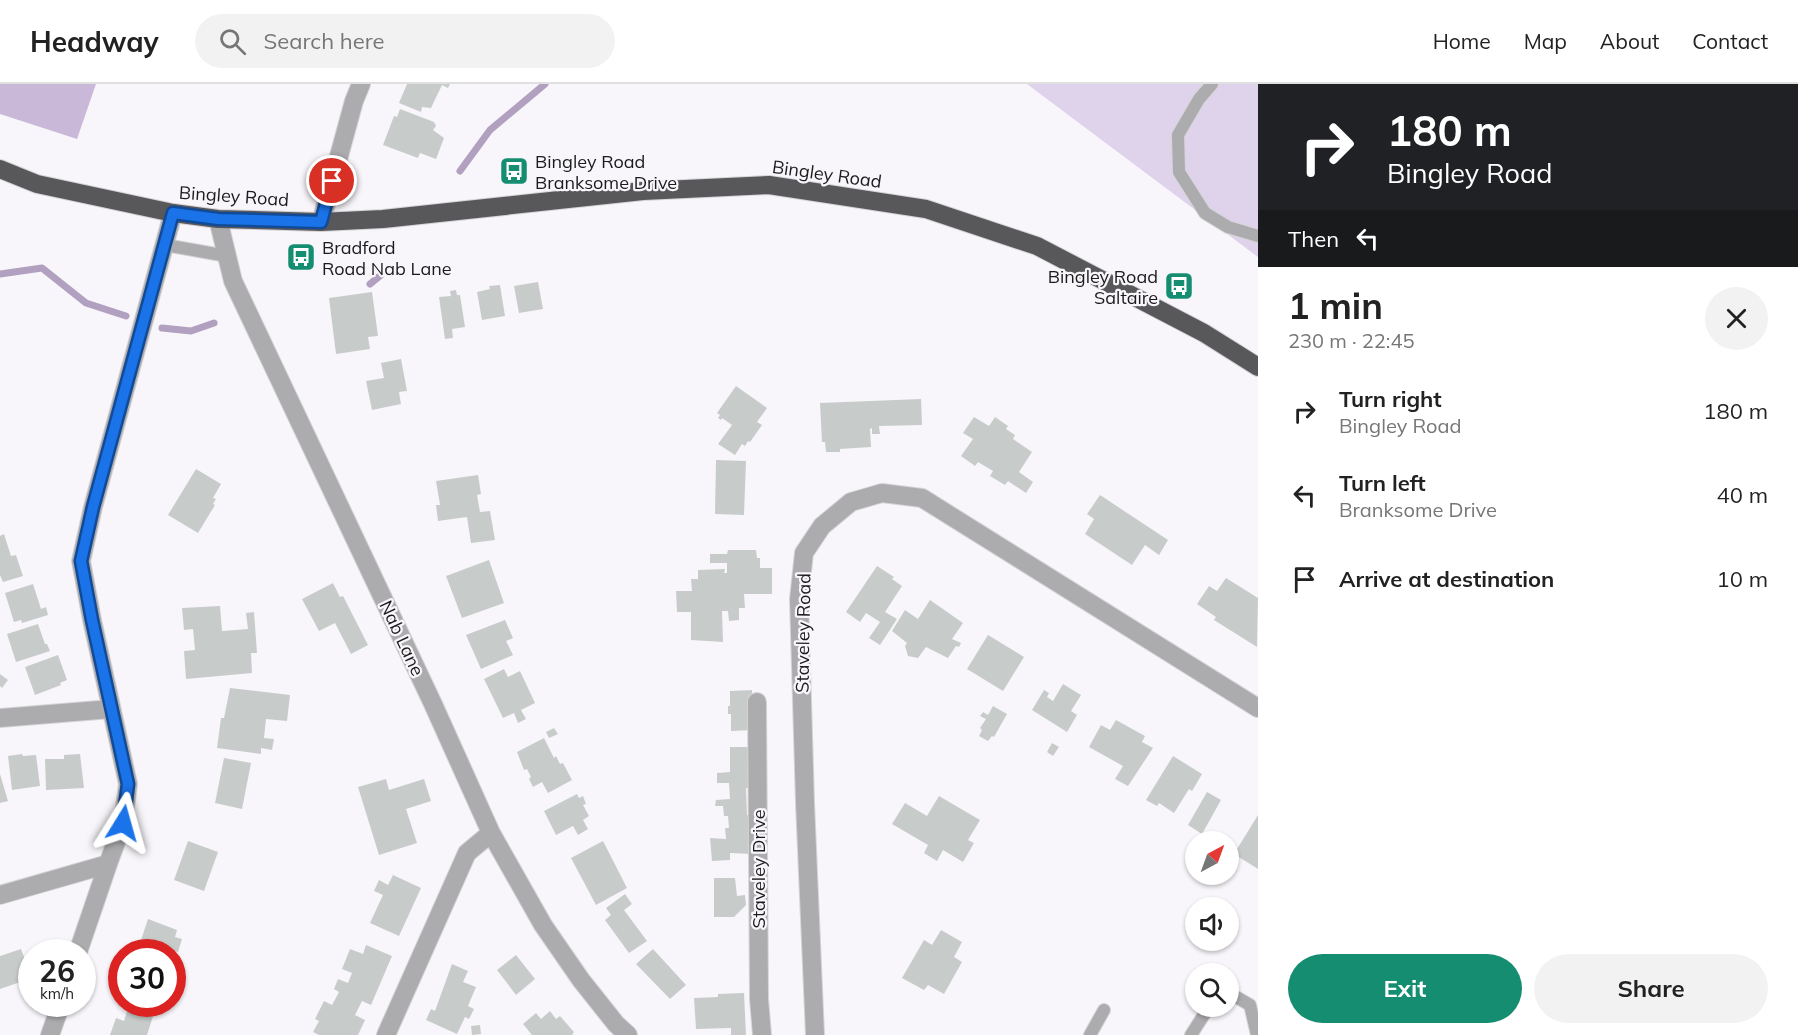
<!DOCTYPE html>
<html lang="en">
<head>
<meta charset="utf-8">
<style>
	:root { --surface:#fff; --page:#f2f2f2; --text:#222; --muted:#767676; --line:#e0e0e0; --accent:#158d71 }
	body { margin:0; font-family:Mulish,sans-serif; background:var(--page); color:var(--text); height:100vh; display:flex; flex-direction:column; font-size:22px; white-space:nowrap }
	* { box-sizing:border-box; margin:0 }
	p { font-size:20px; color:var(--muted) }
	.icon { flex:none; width:33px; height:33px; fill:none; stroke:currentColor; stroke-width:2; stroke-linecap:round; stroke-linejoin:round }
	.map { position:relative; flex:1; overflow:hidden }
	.drawer { display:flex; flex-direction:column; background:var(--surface); width:540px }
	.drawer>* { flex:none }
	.banner { background:#202124; color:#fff; overflow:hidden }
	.needle { width:39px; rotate:41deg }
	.controls { position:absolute; left:1185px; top:747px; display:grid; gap:12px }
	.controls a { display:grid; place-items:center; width:54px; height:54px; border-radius:50%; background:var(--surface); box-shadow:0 2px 4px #0004; font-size:30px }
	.speed { position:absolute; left:18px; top:855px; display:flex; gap:12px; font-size:30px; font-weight:700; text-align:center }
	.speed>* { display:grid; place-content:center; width:78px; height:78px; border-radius:50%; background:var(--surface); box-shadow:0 2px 4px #0004; line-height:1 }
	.speed small { font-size:15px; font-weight:400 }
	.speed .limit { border:9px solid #d22; background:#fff; color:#111 }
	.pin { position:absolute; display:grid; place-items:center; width:51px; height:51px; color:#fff; margin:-26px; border:3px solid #fff; border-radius:50%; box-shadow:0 2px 6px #0007 }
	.me { position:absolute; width:66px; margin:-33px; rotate:8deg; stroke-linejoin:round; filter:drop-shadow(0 0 4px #0008) }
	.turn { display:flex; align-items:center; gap:21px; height:126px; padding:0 30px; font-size:27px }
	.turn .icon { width:78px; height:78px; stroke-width:2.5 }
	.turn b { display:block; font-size:42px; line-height:51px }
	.then { display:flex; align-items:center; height:57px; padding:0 30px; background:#0003; gap:12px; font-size:22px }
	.round { display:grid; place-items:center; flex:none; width:63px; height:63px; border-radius:32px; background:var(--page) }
	.overview { display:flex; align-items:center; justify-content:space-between; height:102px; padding:0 30px }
	h1 { font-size:36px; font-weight:700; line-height:45px }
	.button { display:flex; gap:12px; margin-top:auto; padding:12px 30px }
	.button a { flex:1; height:69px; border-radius:36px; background:var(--accent); color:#fff; font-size:24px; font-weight:700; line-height:69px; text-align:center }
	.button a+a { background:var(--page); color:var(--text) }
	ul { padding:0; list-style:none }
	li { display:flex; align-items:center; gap:18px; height:84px; padding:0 30px }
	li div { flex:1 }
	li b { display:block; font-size:22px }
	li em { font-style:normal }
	header { display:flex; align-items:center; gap:36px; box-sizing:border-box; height:84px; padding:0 30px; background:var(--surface); border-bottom:2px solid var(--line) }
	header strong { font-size:28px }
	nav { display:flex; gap:33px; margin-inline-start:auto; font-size:21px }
	.search { width:420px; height:54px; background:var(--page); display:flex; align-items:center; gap:15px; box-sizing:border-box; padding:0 21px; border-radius:33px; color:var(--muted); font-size:22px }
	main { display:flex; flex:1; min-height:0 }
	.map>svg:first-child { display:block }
</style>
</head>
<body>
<header>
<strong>Headway</strong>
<div class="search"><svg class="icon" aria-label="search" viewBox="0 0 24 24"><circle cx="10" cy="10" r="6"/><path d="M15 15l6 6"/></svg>Search here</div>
<nav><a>Home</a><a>Map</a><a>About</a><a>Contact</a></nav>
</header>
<main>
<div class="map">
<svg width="1258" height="951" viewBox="0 0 1258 951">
	<rect width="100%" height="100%" fill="#f8f6fa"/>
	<!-- green -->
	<path fill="#dfd2eb" d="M1027,0H1258V173Z"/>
	<!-- forest -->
	<path fill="#c9b8d8" d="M0,0H96L77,55L0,30Z"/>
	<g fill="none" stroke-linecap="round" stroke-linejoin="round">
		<!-- stream -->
		<path stroke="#b1a0c0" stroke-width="7" d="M460,87L490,46L545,0
			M0,190L42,184L86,219L126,232
			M370,200L381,191
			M162,244L191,247L214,239"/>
	</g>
	<!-- building -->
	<path fill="#c7ccca" d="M407,0H450L448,4L442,1L431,24L422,23L421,28L399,19Z
		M400,25L434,38L436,42L433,46L444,54L436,75L420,69L418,74L383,61L394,32L397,33Z
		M538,198L543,225L519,229L514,202Z
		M500,201L505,232L482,236L477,208L490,205L489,202Z
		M456,206L457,211H460L465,243L452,245L453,254L445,255L439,213L451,212L450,207Z
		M372,208L378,252L368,253L370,265L336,270L329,214Z
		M401,275L407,307L399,308L401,320L372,326L366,297L384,294L381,279Z
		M736,302L767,324L757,338L762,341L750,358L748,357L745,362L742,360L735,371L718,360L732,341L722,334L721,336L718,334L720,331L717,329Z
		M921,315L922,341L879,342L880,350H872V344L870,345L871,363L840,365V368H826L825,358H822L820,319Z
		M974,333L989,342L995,333L1008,342L1006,345L1015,351L1013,355L1032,368L1019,388L1033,398L1026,409L1008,397L1005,401L990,392L993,387L978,378L975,382L961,372L973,355L963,349Z
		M716,376L746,377L744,431L715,430Z
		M196,385L221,400L213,414L216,415L213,420L215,421L198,449L168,431Z
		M478,391L481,410L477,411L480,428L490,427L495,456L471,459L467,433L438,437L436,421H440L436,397Z
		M1100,411L1168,456L1159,471L1145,461L1132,481L1085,450L1094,435L1087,430Z
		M4,450L11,472L16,471L23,492L3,498L0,491V452Z
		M728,466H756L757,474H760V484H772V510H744L745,524H739V536L729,537L728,527H722L723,558L691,556V528H677L676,507H692L691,495H698V486L725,485L724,489H727V479H710V470H727Z
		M489,476L504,519L462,534L446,492Z
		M877,482L894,493L892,495L902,502L885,528L897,535L880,561L869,554L880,538L866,529L860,538L846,528Z
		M1226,494L1258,514L1257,563L1214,536L1216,533L1197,520L1209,502L1217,507Z
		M333,499L340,513L343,512L368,561L351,570L335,539L319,547L302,515Z
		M33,500L41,525L46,523L48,531L22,539L21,536L14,538L5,509Z
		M930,516L963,539L952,555L961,559L959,563L956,562L948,574L926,563L918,574L908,572L905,562L907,559L892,547L905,526L918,535Z
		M220,522L222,547L248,545L246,529L254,528L257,569H251L252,589L186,595L184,567L195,566L193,545L184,546L182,524Z
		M505,536L513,554L506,557L513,571L481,585L466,551Z
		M38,540L45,560H47L50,567L16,578L7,550Z
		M988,551L1024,573L1003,607L967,585Z
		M58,571L67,596L60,599L61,601L35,611L25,583Z
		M504,585L508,593L520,587L535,619L521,626L526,635L518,639L514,629L503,634L484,595Z
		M0,590L8,596L2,604L0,602Z
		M1063,600L1081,611L1071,627L1077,631L1067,648L1032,626L1044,606L1049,609L1047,613L1053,617Z
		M230,604L290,611L287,637L266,635L264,654L274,655L272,666L261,664V670L217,664L221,634H224Z
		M752,606L753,646L731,647V630H728V622H730V607Z
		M993,622L1007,630L994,653L992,652L988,657L979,652L982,646L980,644L986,635L980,632L983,628L988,631Z
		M1116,636L1145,652L1142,658L1153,664L1128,702L1115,695L1123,682L1089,663L1101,641L1110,646Z
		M554,644L558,650L549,654L546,648Z
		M544,654L554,674L556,672L560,680L563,679L572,696L548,709L542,698L533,703L529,695L531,693L527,685L524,686L517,668Z
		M1052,659L1059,663L1053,672L1047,668Z
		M730,663H751L752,704H746L747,731H752V770L730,769V776L712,777L710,754L726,755L725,744H729L728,732H724L723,722H715L716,716L730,715L729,699H717V689L730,688Z
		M22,670L23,672L36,671L40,702L12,706L8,672Z
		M80,670L84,704L46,706L45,675H64V671Z
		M1173,672L1202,690L1192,707L1189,705L1174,729L1159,719L1157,722L1146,716Z
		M224,674L251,679L242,725L215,719Z
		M0,690L8,717L0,719Z
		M386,695L389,706L424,695L431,717L406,725L417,759L379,771L358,703Z
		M1207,708L1221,716L1202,750L1188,741Z
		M577,710L579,714L583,712L586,720L583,721L589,732L583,736L588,745L578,751L573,742L556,751L544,727Z
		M939,712L980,736L968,756L974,759L963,778L943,766L937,777L924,769L928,761L892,740L905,719L927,732Z
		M1258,731V785L1234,770Z
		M188,757L218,768L204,807L174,796Z
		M603,757L627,804L596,821L571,774Z
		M393,791L421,804L399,852L370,839L383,811L374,807L379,796L388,801Z
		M714,794H735L737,812L745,811L746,821L734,833H714Z
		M625,810L632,820L624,826L647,857L629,869L605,836L611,831L606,824Z
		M148,835L177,846L175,853L182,855L178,868L171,866L170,868H137Z
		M941,846L962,858L954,873L962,878L944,910L928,901L924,906L902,894L924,856L932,861Z
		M366,861L392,872L371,921L362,917L355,931L365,936L358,951H319L313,948L319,937L315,935L324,917L332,921L339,908L334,905L338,895L348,899L352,889L342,885L350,865L363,870Z
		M21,865L32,894L0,905V872Z
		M653,865L686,901L670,915L636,880Z
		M516,871L535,895L516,911L497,886Z
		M452,880L468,887L463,898L476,903L468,922L474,925L469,935L465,933L457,950L426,936L431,925L435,927Z
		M744,909L746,951H731V944L696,945L694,914L718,913V910Z
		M129,921L154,929L147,951H110L116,934L124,937Z
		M550,927L556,935L560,932L574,948L572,951H532L523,940L536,929L541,935Z
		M480,941L481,950L472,951L471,942Z"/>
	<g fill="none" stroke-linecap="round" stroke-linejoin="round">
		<!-- lane casing -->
		<g stroke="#d5d3d6" stroke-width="14">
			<path id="lane" d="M1212,0L1199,15L1178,51L1179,88L1205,129L1228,143L1258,152
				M165,161L227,172
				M1228,912L1231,910L1250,921L1257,951
				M1090,951L1104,926
				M1191,951L1205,929L1214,922"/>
		</g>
		<!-- street casing -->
		<g stroke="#d5d3d6" stroke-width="20">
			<path id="street" d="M218,135L233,197L433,620L491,749L543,841L581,896L616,940L628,951
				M321,138L354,17L361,0
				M757,618L759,915L762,951
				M0,634L111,625
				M0,811L108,780L123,739L128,700L92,536L81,477L93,423L173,129
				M78,868L108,780
				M50,951L61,920
				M386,951L467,769L491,749
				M815,951L805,719L799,515L804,469L822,442L851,418L882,409L922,414L1258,624"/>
		</g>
		<!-- highway casing -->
		<g stroke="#d5d3d6" stroke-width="20">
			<path id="highway" d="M0,85L37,100L173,129L218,135L321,138L383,135L643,107L769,101L926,125L1037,162L1204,249L1258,283"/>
		</g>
		<!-- lane -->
		<use href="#lane" stroke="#acabad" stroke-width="12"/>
		<!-- street -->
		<use href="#street" stroke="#acabad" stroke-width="18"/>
		<!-- highway -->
		<use href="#highway" stroke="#58575a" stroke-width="18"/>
	</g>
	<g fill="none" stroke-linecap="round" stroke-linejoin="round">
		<!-- route casing -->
		<g stroke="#114b97" stroke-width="15">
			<path id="route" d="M123,739L128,700L92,536L81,477L93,423L173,129L218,135L321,138L332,97"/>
		</g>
		<!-- route -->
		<use href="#route" stroke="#1a73e8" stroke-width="10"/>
	</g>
	<!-- icons -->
	<defs>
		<g id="bus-square" transform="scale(1.5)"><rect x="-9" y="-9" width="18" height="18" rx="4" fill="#158d71" stroke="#f8f6fa"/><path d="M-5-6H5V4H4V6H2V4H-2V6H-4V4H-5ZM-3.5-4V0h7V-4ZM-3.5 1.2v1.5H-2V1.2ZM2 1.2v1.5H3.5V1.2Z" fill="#fff"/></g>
	</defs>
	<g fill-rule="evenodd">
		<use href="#bus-square" x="514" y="87"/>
		<use href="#bus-square" x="301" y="173"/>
		<use href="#bus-square" x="1179" y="202"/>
	</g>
	<g text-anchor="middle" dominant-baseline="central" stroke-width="4.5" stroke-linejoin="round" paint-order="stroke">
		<!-- poi labels -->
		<g font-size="18" fill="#1b1b1c" stroke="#f8f6fa" text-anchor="start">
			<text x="535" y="77">Bingley Road<tspan x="535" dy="21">Branksome Drive</tspan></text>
			<text x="322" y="163">Bradford<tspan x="322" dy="21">Road Nab Lane</tspan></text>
			<text x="1158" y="192" text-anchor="end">Bingley Road<tspan x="1158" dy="21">Saltaire</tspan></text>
		</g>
		<!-- street labels -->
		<g font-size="18" fill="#1b1b1c" stroke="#f8f6fa">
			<text transform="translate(827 90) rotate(8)">Bingley Road</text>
			<text transform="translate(234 112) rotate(4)">Bingley Road</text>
			<text transform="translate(803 549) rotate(-89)">Staveley Road</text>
			<text transform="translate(402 554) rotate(65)">Nab Lane</text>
			<text transform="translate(758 785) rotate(-90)">Staveley Drive</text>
		</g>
	</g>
</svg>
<div class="controls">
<a><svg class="needle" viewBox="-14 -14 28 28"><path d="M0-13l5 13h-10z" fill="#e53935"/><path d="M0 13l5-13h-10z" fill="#767676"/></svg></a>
<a><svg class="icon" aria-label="sound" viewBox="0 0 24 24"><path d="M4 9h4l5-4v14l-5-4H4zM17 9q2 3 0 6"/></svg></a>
<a><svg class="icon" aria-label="search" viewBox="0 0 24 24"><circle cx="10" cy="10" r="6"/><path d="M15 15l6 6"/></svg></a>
</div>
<div class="speed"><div>26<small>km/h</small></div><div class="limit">30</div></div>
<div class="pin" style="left:332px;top:97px;background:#d93025"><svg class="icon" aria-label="arrive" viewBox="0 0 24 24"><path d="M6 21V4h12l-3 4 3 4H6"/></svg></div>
<svg class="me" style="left:123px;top:739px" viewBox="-20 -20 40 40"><path d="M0-17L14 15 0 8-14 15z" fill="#1a73e8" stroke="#fff" stroke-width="4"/></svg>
</div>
<section class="drawer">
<div class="banner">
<div class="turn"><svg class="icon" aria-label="right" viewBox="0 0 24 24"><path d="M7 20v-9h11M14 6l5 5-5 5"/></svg><div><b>180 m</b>Bingley Road</div></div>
<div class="then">Then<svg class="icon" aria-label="left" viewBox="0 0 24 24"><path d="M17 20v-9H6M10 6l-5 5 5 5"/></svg></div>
</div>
<div class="overview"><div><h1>1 min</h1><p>230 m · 22:45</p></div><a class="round"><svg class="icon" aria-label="close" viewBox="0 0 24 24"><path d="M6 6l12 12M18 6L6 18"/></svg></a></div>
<ul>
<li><svg class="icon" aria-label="right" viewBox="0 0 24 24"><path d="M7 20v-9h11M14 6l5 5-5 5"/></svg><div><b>Turn right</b><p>Bingley Road</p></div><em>180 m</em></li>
<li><svg class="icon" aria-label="left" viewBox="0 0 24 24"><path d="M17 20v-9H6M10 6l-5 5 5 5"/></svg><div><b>Turn left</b><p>Branksome Drive</p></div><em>40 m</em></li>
<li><svg class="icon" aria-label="arrive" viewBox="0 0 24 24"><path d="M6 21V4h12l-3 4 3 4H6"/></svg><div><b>Arrive at destination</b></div><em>10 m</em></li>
</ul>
<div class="button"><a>Exit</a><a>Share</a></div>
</section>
</main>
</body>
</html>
